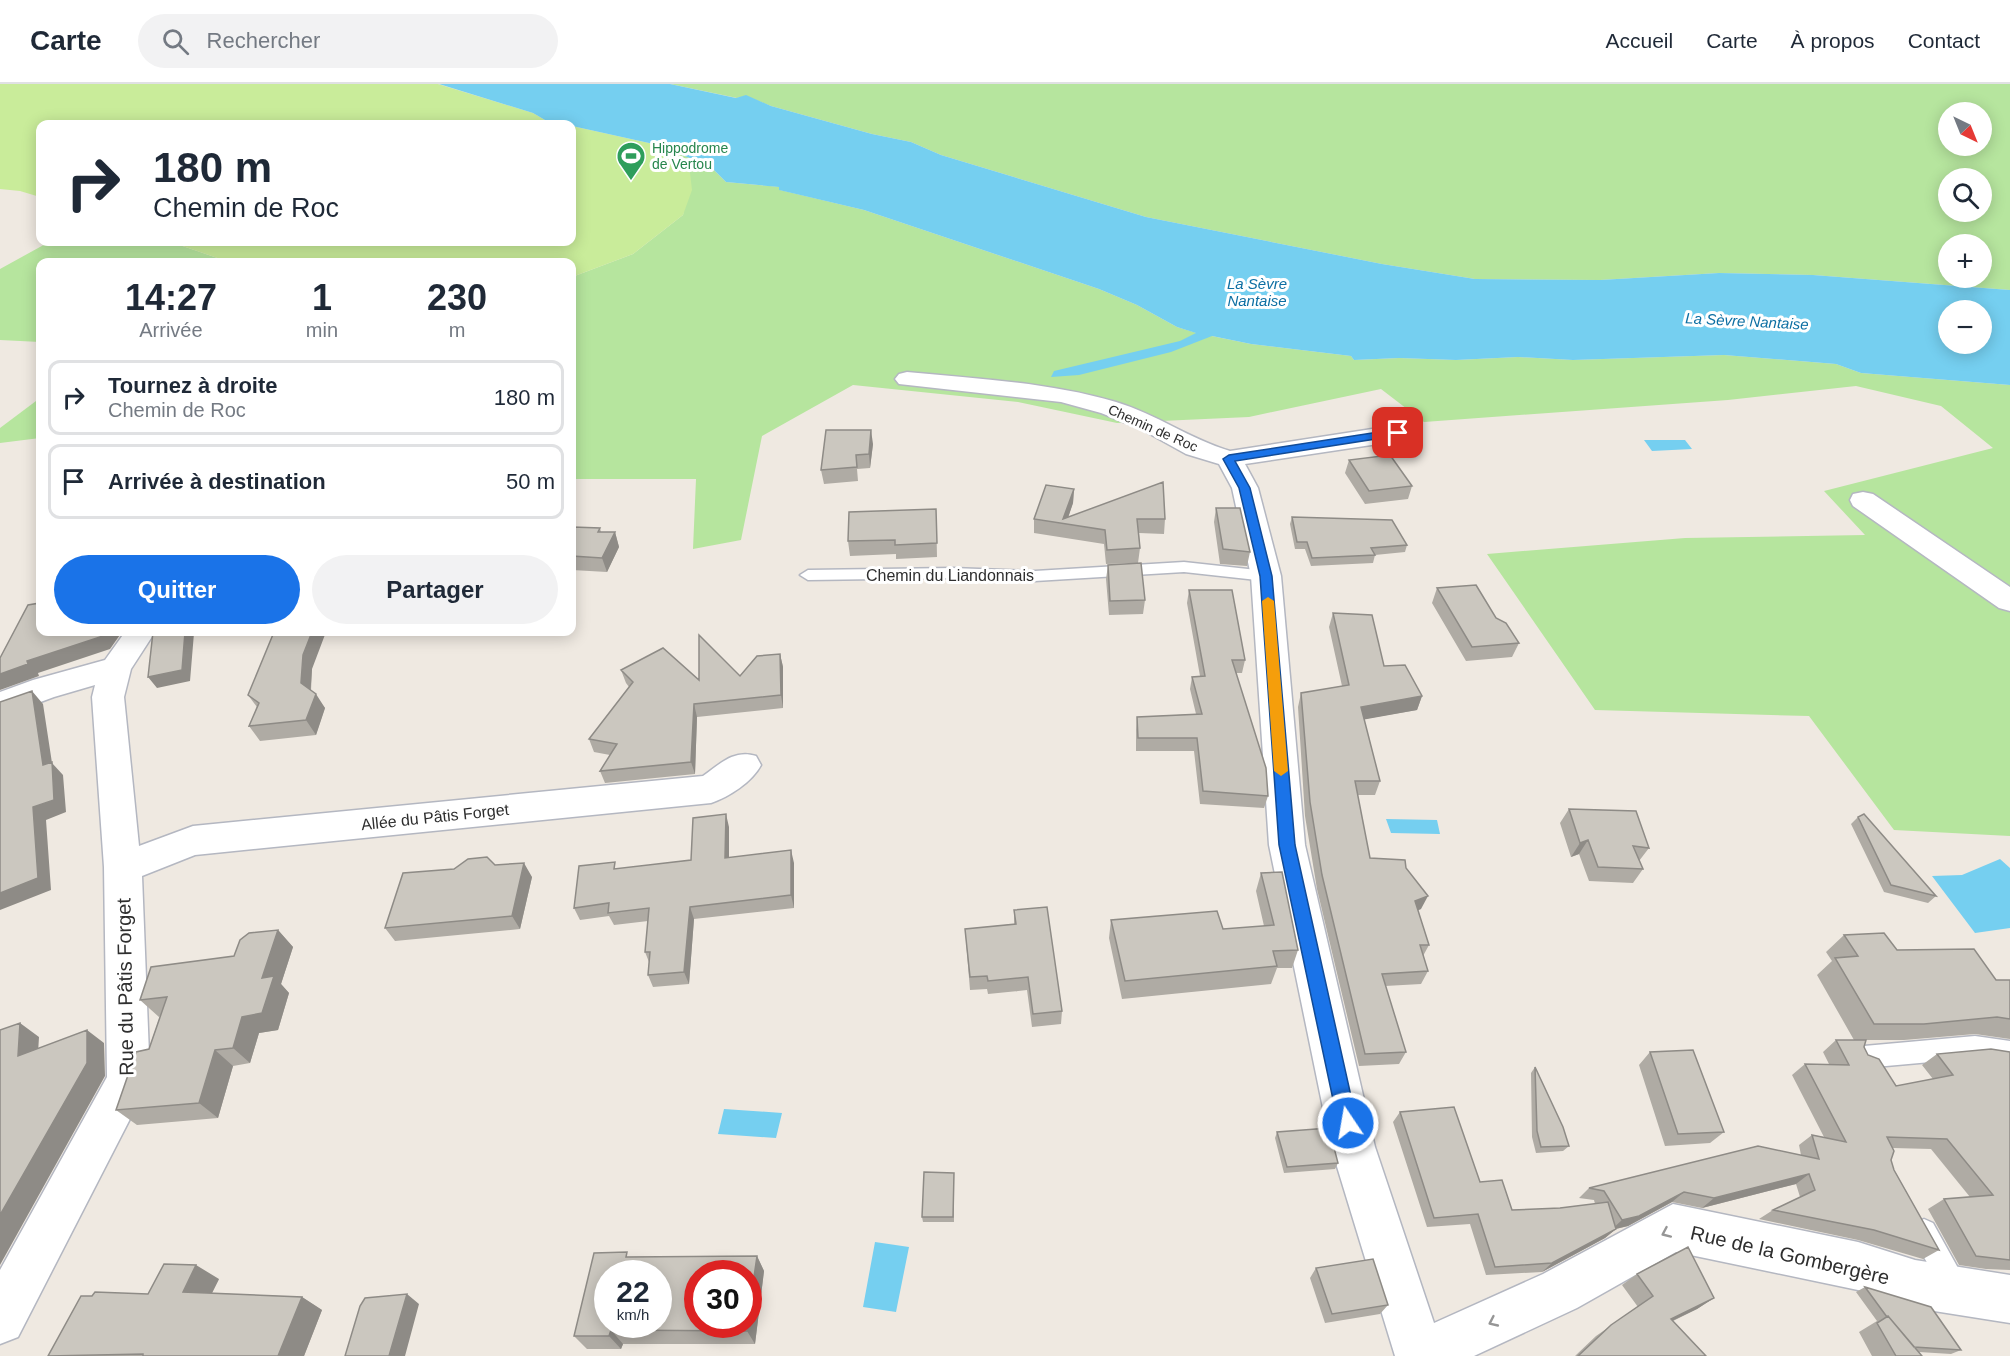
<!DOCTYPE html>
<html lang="fr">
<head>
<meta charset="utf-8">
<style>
	:root { --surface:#fff; --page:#f2f2f3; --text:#1f2937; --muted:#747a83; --line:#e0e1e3; --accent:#1a73e8 }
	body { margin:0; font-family:Arial,sans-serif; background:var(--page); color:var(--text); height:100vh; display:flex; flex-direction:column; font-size:22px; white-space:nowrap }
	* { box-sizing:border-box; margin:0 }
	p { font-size:20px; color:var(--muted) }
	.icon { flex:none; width:33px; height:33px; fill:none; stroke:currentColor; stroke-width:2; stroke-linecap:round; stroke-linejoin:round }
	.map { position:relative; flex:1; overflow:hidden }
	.sheet { position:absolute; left:36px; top:174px; width:540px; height:378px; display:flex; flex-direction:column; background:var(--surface); border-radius:12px; box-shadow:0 3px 15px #0003 }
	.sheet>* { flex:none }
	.guide { position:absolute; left:36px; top:36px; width:540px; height:126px; border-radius:12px; box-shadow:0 3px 15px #0003; background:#fff; color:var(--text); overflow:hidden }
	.needle { width:39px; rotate:137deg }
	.buttons { position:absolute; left:1938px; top:18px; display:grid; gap:12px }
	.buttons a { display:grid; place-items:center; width:54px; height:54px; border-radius:50%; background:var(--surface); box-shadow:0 3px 15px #0003; font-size:30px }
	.speed { position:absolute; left:594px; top:1176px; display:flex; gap:12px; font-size:30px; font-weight:700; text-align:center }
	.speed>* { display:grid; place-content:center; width:78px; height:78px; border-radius:50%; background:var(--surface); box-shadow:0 3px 15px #0003; line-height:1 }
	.speed small { font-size:15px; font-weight:400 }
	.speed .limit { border:9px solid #d22; background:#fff; color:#111 }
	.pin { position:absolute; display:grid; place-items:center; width:51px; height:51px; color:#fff; margin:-26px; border-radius:12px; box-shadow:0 3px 9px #0006 }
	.me { position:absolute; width:66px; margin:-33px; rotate:348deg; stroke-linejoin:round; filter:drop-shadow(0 0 4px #0008) }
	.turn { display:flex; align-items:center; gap:21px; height:126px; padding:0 18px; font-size:27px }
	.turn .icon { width:78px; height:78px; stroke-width:2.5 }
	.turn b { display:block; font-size:42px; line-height:51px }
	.eta { display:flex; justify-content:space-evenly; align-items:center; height:102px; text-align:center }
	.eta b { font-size:36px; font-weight:600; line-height:42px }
	.primary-button { display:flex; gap:12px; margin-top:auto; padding:12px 18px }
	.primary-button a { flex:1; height:69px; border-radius:36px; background:var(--accent); color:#fff; font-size:24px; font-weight:600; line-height:69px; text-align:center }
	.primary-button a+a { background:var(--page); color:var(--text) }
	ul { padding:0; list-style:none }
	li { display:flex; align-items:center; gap:18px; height:75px; margin:0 12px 9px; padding:0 6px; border:3px solid var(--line); border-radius:12px }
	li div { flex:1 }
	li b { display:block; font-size:22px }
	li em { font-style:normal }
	header { display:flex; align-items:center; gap:36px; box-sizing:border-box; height:84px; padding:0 30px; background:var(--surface); border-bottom:2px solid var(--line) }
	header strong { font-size:28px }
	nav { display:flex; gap:33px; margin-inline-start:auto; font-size:21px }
	.search { width:420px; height:54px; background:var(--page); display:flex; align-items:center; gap:15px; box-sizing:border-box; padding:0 21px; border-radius:33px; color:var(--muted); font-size:22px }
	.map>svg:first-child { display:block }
</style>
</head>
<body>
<header>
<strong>Carte</strong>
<div class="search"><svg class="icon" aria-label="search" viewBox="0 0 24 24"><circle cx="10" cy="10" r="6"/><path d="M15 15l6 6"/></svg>Rechercher</div>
<nav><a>Accueil</a><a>Carte</a><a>À propos</a><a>Contact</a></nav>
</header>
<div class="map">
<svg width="2010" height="1272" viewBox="0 0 2010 1272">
	<rect width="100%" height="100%" fill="#efe9e1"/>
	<!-- green -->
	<path fill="#b6e59e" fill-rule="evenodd" d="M670,0H2010V206L1813,191L1719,189L1600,196L1475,195L1382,180L1146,133L941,71L911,58L872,50L771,22L746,12L737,14ZM1948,28H1982V62H1948ZM1948,94H1982V128H1948ZM1948,160H1982V194H1948Z
		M649,59L709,81L726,98L780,103V106L864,126L1099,205L1137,221L1177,243L1197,249L1251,260L1351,272L1354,276L1399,274L1456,276L1518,273L1573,276L1724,271L1836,280L1861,289L2010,301V752L1894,746L1809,632L1595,626L1487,470L1685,454L1865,451L1824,407L1993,364L1941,322L1856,302L1728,316L1424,338L1381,305L1249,333L1117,339L1018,318L853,301L762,352L741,456L693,465L696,395H572V193L633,170L683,131L690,89Z
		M49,158H171L229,178H40V258L0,256V185Z
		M40,314V354L0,359V344Z"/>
	<!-- pitch -->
	<path fill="#c9ec9a" d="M0,0H438L533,29L545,36L649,59L690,89L692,106L683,131L633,170L572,193V178H229L171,158H572V40H40V113L20,107L0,105Z"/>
	<!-- water -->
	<path fill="#75cff0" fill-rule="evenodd" d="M439,0H670L736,14L746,11L771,22L872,50L911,58L941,71L1146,133L1382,180L1475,195L1600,196L1719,189L1813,191L2010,206V301L1861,289L1836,280L1724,271L1573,276L1518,273L1456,276L1399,274L1354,276L1351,272L1251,260L1212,252L1171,268L1079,291L1051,293L1054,287L1180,257L1196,249L1177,243L1137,221L1099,205L864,126L779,106V103L726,98L709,81L649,59L545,36L533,29ZM1982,226V260H1948V226Z
		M1644,356H1685L1692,365L1652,367Z
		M1386,735L1437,736L1440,750L1391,749Z
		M2000,775L2010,784V844L1975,849L1932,792L1962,791Z
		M724,1025L782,1029L776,1054L718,1050Z
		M875,1158L909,1163L896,1228L863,1223Z"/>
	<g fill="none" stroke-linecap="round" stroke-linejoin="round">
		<!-- service casing -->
		<g stroke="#b4b7c1" stroke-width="3">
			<path id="service" d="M1184,478L1266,487L1274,492L1266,497L1184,488L1035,497L953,494L808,496L800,491L808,486L953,484L1035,487Z
				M1975,952L2010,957V979L1975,974L1864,984L1856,981L1852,973L1856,965L1864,962Z
				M1924,1135L1933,1139L1963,1193L1967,1202L1963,1211L1954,1215L1945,1211L1915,1157L1911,1148L1915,1139Z"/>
		</g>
		<!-- minor casing -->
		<g stroke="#b4b7c1" stroke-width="3">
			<path id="minor" d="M907,288C977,295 1048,298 1116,318C1156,330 1190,355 1230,367L1398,341L1407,344L1411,349L1407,354L1398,357L1245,380L1258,404L1281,492L1305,761L1375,1063L1434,1239L1543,1190L1673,1120L1858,1158L1915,1176L2010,1191V1239L1915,1224L1858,1206L1676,1168L1577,1224L1474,1272H1395L1331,1063L1269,761L1251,492L1232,404L1219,380L1186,370L1139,344L1101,329L1061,318L899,300L895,295L899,290Z
				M1863,408L1873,410L2010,503V527L1999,524L1853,422L1850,416L1853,410Z
				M125,548H155L131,585L124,613L139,762L193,742L703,692C720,680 734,665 756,672L761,681C752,698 729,713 711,719L195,771L142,792L150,996L18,1253L0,1260V1186L107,993L104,783L92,613L95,601L54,613L0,633V608L33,596L105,576Z"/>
		</g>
		<!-- service -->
		<use href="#service" fill="#fff" fill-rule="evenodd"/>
		<!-- minor -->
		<use href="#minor" fill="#fff" fill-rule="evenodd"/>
	</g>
	<!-- wall -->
	<path fill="#afaba4" d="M873,360L870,384L857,385L858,397L824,400L821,386Z
		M1349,376L1412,402L1408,415L1365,420L1345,389Z
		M1074,405L1073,419L1068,433L1165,435L1164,450L1139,449L1140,464L1138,479L1106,480L1104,460L1034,449V435Z
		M1216,424L1250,468L1247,482L1220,480L1214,438Z
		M936,425L937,473L896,475V470L850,472L848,457Z
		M1292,433L1407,461L1405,468L1375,471L1373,479L1311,482L1305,465H1295L1290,440Z
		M572,443L600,444L601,448H615L619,463L607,488L572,486Z
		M1108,481L1145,516L1143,530L1109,531L1106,495Z
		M1437,504L1496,534L1519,559L1512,573L1466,577L1432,519Z
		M1189,506L1245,576L1242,589H1236L1268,712L1264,724L1200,720L1194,667H1136V646L1137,633L1196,630L1190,605L1192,593L1200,592L1187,519Z
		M1333,529L1384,582L1422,612L1417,626L1364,635L1380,697L1375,711H1357L1370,774L1406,784L1421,825L1418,826L1429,861L1423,872L1428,887L1421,900L1385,902L1406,968L1399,980L1359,982L1317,805L1305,732L1298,623L1301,609L1342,602L1329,543Z
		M780,570L783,583V624L697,633L695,690L605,699L600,687L610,671L594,668L589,655L629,603L626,599L621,586L699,596L740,592Z
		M312,585L311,607L325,624L316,651L260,657L249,642L257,623L248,611Z
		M1569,725L1649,764L1639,777L1643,785L1633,799L1589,797L1579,770L1571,773L1560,739Z
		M1858,733L1936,812L1928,819L1884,808L1851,740Z
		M729,743V774L794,779V824L694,835L689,900L653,903L648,891L649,878L645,868L648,837L614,841L609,832L580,836L574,824L618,785L691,776Z
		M495,781L532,793L520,845L395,857L385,844Z
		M1261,789L1298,866L1292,884H1277L1271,900L1122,915L1109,854L1111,836L1223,845L1264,842L1256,807Z
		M1014,826L1062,927L1061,940L1032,943L1027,906L988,910L987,905L970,906L965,845L1014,840Z
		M278,846L293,863L281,900L289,909L278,946L259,949L250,979L233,982L218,1034L137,1041L116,1026L149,965L160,932L159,933L140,916L234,872Z
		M1844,851L1996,896H2010V955L1975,950L1904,956H1854L1817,891L1832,877L1826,868Z
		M1836,956L1864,963L1868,971L1896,1002L1933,995L1922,981L1937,970L2010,968V1186L1986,1185L1959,1181L1928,1125L1944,1115L1970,1113L1931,1065L1893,1064L1891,1076L1894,1086L1939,1166L1923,1175L1858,1156L1759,1135L1773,1126L1800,1113L1796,1100L1702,1124L1672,1118L1628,1142L1616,1145L1605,1154L1542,1188L1486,1191L1470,1140L1427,1143L1393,1038L1400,1028L1512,1126L1560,1124L1595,1120L1594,1116L1579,1114L1589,1104L1801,1071L1799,1061L1812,1051L1824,1053L1792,991L1805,980H1829L1823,968Z
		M1650,968L1724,1048L1710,1059L1665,1062L1639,981Z
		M1535,983L1569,1062L1563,1067L1536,1069L1532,1053L1531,989Z
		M1277,1048L1338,1079L1335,1085L1284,1089L1275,1054Z
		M954,1089V1138H923L922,1133Z
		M757,1172L764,1187L755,1260H623L621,1265H587L574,1252L631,1173Z
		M1316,1184L1388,1221L1380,1230L1325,1239L1310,1194Z
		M1637,1190L1714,1214L1697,1225L1673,1237L1706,1272H1575L1596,1252L1638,1223L1622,1201Z
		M219,1195L212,1209L302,1213L322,1226L304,1272H48Z
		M1865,1203L1961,1266L1951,1270L1919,1268L1922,1272H1872L1859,1248L1877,1237L1856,1208Z"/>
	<!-- shaded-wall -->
	<path fill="#8e8b86" d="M871,346L873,360L870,384L869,370Z
		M1074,405L1073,419L1066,440L1063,435Z
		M615,448L619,463L607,488L602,474Z
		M104,548H122L110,565L38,589L39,592L0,606V590L27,577Z
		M185,548H193L194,549L190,597L157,604L148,593Z
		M312,548H326L312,585L310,614L301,599L303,571Z
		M780,570L783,583V624L781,611Z
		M32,607L43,620L52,679L63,691L66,728L46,736L51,806L0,826V809L33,723L43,681Z
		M316,610L325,624L316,651L306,636Z
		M1422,612L1417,626L1356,637L1361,623Z
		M694,620L697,633L695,690L691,678Z
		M726,730L729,743V787L725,774Z
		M1588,756L1579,770L1571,773L1580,759Z
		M791,766L794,779V824L791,811Z
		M524,779L532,793L520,845L512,832Z
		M1428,812L1421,825L1409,830L1415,817Z
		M690,823L694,835L689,900L684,888Z
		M278,846L293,863L281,900L289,909L278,946L259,949L250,979L233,964L242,933L262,894Z
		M20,939L39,953L37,985L18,972Z
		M87,946L104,959L105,992L0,1181V1131Z
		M215,966L233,982L218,1034L199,1019Z
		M1809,1090L1796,1100L1702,1124L1714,1114Z
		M1684,1108L1672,1118L1628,1142L1611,1146L1622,1136Z
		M1616,1145L1605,1154L1542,1188L1552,1179Z
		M757,1172L764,1187L755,1260L747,1247Z
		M196,1181L219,1195L206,1221L183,1208Z
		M407,1210L419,1220L405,1272H389Z
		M302,1213L322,1226L304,1272H278Z
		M1714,1214L1697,1225L1655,1245L1671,1235Z
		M611,1246L623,1260L621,1265L609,1252Z"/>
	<!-- building -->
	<path fill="#cbc7bf" stroke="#8e8b86" stroke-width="1.5" fill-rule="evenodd" d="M826,346H871L869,370L856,371L857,383L821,386Z
		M1390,371L1412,402L1369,407L1349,376Z
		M1163,398L1165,435H1137L1140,464L1107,466L1105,446L1034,435L1046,401L1074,405L1063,435Z
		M1216,424H1240L1250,468L1223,465Z
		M936,425L937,459L895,461V456L848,457L849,428Z
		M1292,433L1392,436L1407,461L1371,464L1375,471L1312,474L1307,458H1297Z
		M572,443L600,444L598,448H615L602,474L572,472Z
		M1141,479L1145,516L1110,517L1108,481Z
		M1476,501L1496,534L1506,539L1519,559L1472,563L1437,504Z
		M1189,506H1232L1245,576H1232L1266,684L1268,712L1203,707L1197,654H1138L1137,633L1202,630L1192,593L1205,592Z
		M40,519V548H104L100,553L27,577L28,580L0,590V574L28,521Z
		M1333,529L1372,531L1384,582L1405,581L1422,612L1361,623L1380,697H1355L1370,774L1405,776L1406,784L1428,812L1415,817L1429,861H1420L1428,887L1382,890L1406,968L1365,970L1322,791L1310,718L1301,609L1349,601Z
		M153,548H185L182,586L148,593Z
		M274,548H312L303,571L301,599L316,610L306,636L249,642L259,619L248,611Z
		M699,551L740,592L757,572L780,570L781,611L694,620L691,678L600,687L617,660L589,655L633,598L621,586L663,564L699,596Z
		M32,607L43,681L52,678L54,716L33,723L38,794L0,809V618Z
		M1569,725L1636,727L1649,764L1633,762L1643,785L1598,783L1588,756L1580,759Z
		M726,730L725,774L791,766V811L690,823L684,888L648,891L650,868H645L649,824L608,829L609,819L574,824L579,782L615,778L614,785L691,776L693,734Z
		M1864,730L1936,812L1891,801L1858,733Z
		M487,773L495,781L524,779L512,832L385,844L403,789L454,785L468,775Z
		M1282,788L1298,866L1273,867L1277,882L1125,897L1111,836L1217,827L1223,845L1274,841L1261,789Z
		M1047,823L1062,927L1033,930L1028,893L988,897L987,892L970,893L965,845L1016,840L1014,826Z
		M278,846L262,894L274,892L262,929L242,933L233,964L215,966L199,1019L116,1026L136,968L149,965L167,913L140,916L151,883L234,872L240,856L249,849Z
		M1884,849L1897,866L1974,865L1996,896H2010V935L1997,933L1924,940H1874L1835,874L1858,872L1844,851Z
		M20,939L18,972L87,946V979L0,1131V946Z
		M1836,956H1866L1864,963L1868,971L1879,975L1896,1002L1953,991L1937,970L1991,965L2010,968V1176L1976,1172L1944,1115L1993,1111L1947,1055L1887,1053L1894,1067L1891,1076L1894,1086L1939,1166L1874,1146L1773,1126L1815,1106L1809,1090L1714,1114L1684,1108L1639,1132L1622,1136L1604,1107L1589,1104L1758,1062L1819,1075L1812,1051L1846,1058L1805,980L1849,981Z
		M1693,966L1724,1048L1678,1050L1650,968Z
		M1535,983L1563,1043L1569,1062L1541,1063L1537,1047Z
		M1454,1023L1480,1098L1502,1096L1512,1126L1560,1124L1608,1118L1616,1145L1552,1179L1495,1183L1478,1130L1434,1134L1400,1028Z
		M1329,1044L1338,1079L1287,1083L1277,1048Z
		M924,1088L954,1089L953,1133H922Z
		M1688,1163L1714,1214L1671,1235L1706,1272H1578L1611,1241L1653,1212L1637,1190Z
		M627,1168L626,1173L757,1172L748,1235V1190H698V1240H748L747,1247L611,1246L609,1252H574L594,1169ZM608,1190H658V1240H608Z
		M1373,1175L1388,1221L1332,1230L1316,1184Z
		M164,1180L196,1181L183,1208L302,1213L278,1272H143V1270L48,1272L81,1212H92L95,1208L148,1210Z
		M1865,1203L1931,1223L1961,1266L1914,1263L1888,1232L1887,1233Z
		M407,1210L389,1272H345L360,1222L365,1214Z
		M1888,1232L1922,1272H1896L1877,1239Z"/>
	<!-- one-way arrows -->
	<defs><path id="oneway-chevron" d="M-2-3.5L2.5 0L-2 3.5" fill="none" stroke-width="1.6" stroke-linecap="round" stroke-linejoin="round" transform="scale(1.5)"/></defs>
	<g stroke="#969696">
		<use href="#oneway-chevron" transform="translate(1666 1149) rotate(156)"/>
		<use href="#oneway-chevron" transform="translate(1493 1238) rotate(155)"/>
	</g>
	<!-- route -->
	<path fill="#1a73e8" stroke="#114b97" stroke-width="1.5" d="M1398,345L1401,346V351L1235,377L1250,404L1272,492L1295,761L1357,1039L1354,1046L1348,1048L1341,1046L1338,1039L1279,761L1260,492L1239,404L1223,375L1229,371Z"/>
	<!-- slow -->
	<path fill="#f59e0b" d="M1268,513L1274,517L1288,687L1281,692L1274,687L1262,517Z"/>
	<!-- icons -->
	<defs>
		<g id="stadium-pin" transform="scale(1.5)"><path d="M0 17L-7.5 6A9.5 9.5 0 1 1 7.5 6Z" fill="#2e9e5b" stroke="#fff"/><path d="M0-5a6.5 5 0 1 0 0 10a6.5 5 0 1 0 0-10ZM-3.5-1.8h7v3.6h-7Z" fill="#fff"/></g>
	</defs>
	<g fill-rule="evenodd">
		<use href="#stadium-pin" x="631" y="72"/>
	</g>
	<g text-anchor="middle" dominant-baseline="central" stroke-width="6" stroke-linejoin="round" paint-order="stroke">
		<!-- far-leisure labels -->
		<g font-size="14" fill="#27864d" stroke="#fff" text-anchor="start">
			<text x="652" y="64">Hippodrome<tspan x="652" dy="16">de Vertou</tspan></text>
		</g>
		<!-- far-street labels -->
		<g font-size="14" fill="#2e2e2e" stroke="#fff">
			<text transform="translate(1153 344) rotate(24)">Chemin de Roc</text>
		</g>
		<!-- far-water labels -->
		<g font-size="15" font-style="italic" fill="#0d6fa3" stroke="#fff">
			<text x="1257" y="199">La Sèvre<tspan x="1257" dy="17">Nantaise</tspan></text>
			<text transform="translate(1747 237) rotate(3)">La Sèvre Nantaise</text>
		</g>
		<!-- street labels -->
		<g font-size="16" fill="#2e2e2e" stroke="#fff">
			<text x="950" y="491">Chemin du Liandonnais</text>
			<text transform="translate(435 733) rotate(-6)">Allée du Pâtis Forget</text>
		</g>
		<!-- near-street labels -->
		<g font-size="20" fill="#2e2e2e" stroke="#fff">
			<text transform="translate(125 903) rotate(-91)">Rue du Pâtis Forget</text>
			<text transform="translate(1790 1171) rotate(13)">Rue de la Gombergère</text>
		</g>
	</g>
</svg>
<div class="buttons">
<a><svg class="needle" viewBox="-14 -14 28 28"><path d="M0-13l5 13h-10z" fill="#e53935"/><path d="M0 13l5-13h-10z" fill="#747a83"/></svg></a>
<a><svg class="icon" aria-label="search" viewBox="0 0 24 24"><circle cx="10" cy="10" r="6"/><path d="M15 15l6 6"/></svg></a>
<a>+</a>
<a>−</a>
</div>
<div class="speed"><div>22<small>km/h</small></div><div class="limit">30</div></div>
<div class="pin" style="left:1398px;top:349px;background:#d93025"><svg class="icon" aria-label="arrive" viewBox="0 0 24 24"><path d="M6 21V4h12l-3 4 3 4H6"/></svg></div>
<svg class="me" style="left:1348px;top:1039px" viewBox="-20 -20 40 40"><circle r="17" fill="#1a73e8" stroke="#fff" stroke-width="3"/><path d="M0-11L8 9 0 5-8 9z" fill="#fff"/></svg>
<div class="guide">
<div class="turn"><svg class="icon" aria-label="right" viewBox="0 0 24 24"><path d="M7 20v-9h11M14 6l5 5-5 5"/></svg><div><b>180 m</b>Chemin de Roc</div></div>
</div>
<section class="sheet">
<div class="eta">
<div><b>14:27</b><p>Arrivée</p></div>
<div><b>1</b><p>min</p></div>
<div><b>230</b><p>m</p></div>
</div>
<ul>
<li><svg class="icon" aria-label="right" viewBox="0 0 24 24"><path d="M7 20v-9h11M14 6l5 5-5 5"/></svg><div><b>Tournez à droite</b><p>Chemin de Roc</p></div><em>180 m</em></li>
<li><svg class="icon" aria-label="arrive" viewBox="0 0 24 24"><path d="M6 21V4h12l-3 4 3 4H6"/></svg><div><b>Arrivée à destination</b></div><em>50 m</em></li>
</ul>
<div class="primary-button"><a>Quitter</a><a>Partager</a></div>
</section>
</div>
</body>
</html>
